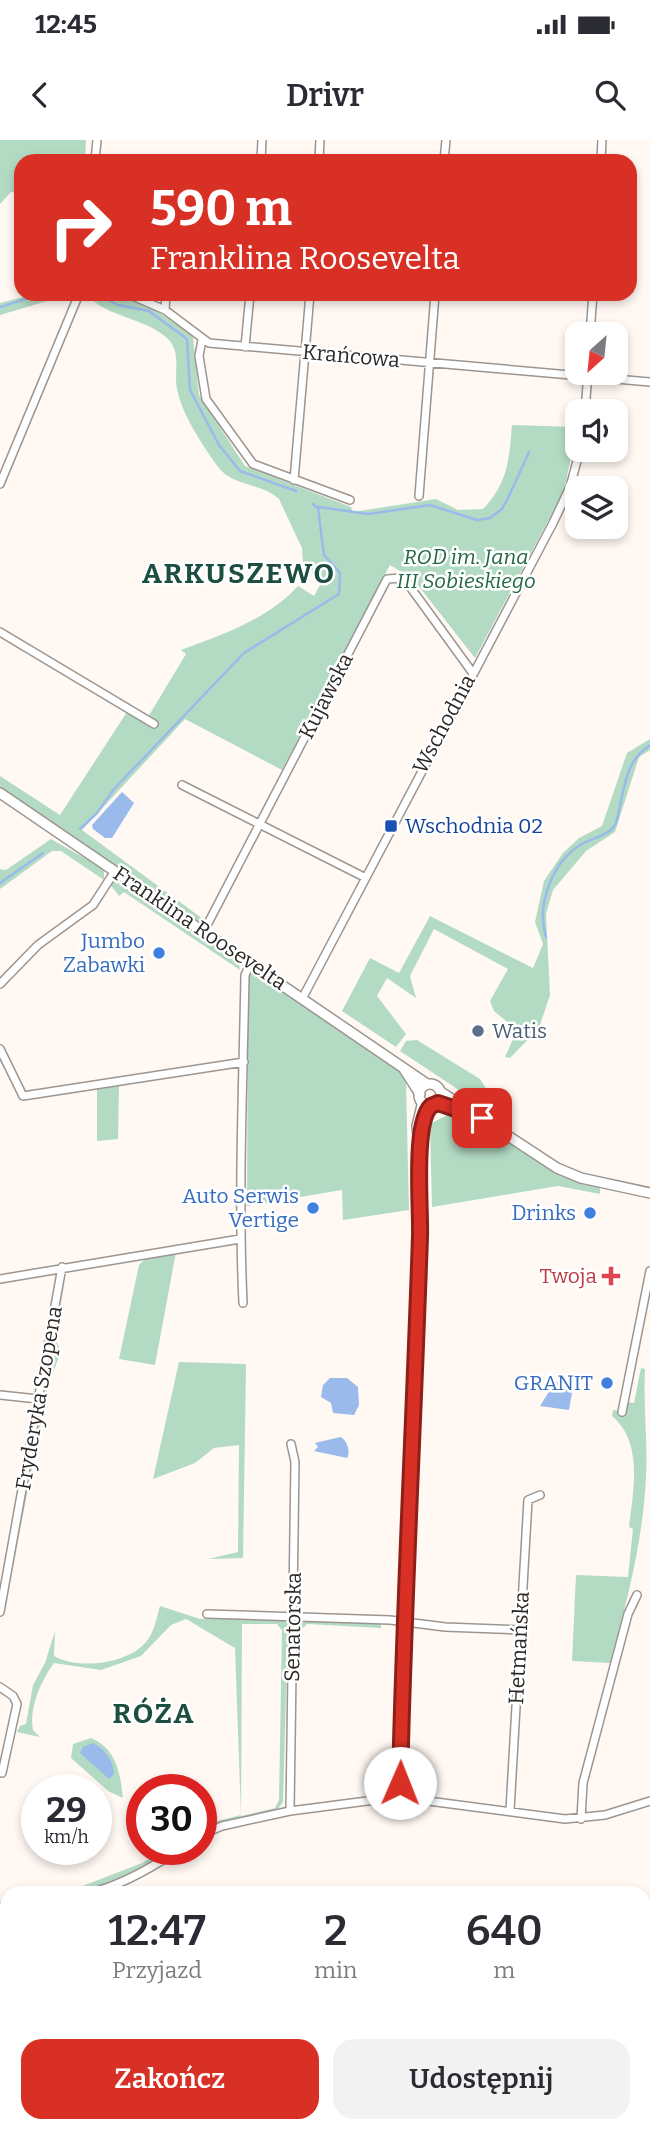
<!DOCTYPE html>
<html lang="pl">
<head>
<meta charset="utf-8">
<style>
	:root { --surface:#fff; --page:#f2f2f3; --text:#2b2b33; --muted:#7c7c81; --accent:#d93025 }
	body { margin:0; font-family:Bitter,serif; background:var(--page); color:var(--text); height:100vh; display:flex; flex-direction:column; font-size:26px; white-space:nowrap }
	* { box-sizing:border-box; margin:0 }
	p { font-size:23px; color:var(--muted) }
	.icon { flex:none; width:38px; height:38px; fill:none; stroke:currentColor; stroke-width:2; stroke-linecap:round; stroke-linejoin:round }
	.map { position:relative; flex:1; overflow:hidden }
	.panel { position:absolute; left:0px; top:1746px; width:651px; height:247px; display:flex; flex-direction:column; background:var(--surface); border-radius:21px 21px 0 0; box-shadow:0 4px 10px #0003 }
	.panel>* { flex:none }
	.guide { position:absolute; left:14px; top:14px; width:623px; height:147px; border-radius:21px; box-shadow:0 4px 10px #0003; background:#d93025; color:#fff; overflow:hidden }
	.needle { width:46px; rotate:207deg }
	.buttons { position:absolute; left:565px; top:182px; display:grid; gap:14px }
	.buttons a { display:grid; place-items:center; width:63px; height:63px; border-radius:14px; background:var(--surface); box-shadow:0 4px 10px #0003; font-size:35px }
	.speed { position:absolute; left:21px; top:1634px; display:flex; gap:14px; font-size:35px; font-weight:700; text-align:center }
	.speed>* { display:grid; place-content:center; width:91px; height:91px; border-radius:50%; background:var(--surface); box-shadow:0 4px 10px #0003; line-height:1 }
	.speed small { font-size:18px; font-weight:400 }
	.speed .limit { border:10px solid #d22; background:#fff; color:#111 }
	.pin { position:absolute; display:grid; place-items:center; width:60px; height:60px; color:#fff; margin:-30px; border-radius:14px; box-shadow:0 4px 10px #0006 }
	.me { position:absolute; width:77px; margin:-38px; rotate:1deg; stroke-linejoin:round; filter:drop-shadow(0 0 5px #0008) }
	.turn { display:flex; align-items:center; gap:24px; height:147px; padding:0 21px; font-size:32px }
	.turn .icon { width:91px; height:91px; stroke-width:2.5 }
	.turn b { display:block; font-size:49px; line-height:60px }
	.eta { display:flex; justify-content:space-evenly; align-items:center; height:119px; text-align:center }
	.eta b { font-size:42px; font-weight:600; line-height:49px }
	.primary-button { display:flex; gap:14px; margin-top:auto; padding:14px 21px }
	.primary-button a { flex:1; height:80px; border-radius:21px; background:var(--accent); color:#fff; font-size:28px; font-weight:600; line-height:80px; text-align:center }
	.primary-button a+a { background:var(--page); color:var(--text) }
	.status { display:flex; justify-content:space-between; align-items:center; height:49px; padding:0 35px; background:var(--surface); direction:ltr }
	.status svg { height:19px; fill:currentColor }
	header { display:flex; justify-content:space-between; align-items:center; height:91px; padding:0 21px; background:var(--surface); font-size:32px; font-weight:600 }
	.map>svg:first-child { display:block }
</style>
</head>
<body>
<div class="status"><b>12:45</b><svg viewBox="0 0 49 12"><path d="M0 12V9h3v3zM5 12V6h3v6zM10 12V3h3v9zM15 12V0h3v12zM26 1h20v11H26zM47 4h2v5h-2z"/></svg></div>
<header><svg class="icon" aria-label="back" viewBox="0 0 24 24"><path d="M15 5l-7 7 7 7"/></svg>Drivr<svg class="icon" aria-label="search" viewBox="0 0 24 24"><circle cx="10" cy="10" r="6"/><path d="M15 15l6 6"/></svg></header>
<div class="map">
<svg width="650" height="1993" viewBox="0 0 650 1993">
	<rect width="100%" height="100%" fill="#fff8f3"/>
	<!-- green -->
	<path fill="#b3dbc3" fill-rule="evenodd" d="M0,0H86L85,21H21V53L11,52L0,64Z
		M34,154H71L0,175V163Z
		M87,154C134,154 157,169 193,197L199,255L245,326L351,367L353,372L436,359L458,370L483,369C508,343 509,320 512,285L577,287L564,351L475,518L413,439L390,425L282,630L185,579L82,690L203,779L198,782L0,647V636L60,675L127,572L153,589L158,582L148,577L186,514L181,510C222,495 268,479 298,446L314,456L323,440L303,424L302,408L279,359C262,343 232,346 218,327C202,304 178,270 176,241C176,227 179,211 169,200C147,177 105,178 87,154Z
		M650,599V610L639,617L615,692L586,711L553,750L546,774L550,855L539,888L510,918L505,917L514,897L512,886L494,871L490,861L508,829L434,789L410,836L416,858L387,838L377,856L406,894L396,907L342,871L370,818L399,833L430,776L533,828L543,804L535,782L544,741L563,713L579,698L602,686L627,613Z
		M51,699L104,729V740L61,711H52L0,749V729L6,730Z
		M113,740H119L239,822L240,830L124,752L119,756L110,744Z
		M255,830L396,926L410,938L406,943L409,1070L343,1080L342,1050L247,1066L248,855L249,835Z
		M417,900L480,939L507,982L400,911L406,901Z
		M119,946L118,999L97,1001V949Z
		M459,970L546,1027L600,1047V1054L558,1046L432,1067L430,984L451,973L456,976Z
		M176,1112L155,1225L119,1219L139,1125L146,1118Z
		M66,1135L55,1199L61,1211L48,1246L0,1493Z
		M179,1222L246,1224L243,1418L208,1419L238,1412L239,1305L214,1308L195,1323L153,1339Z
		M641,1228L645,1229C643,1265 648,1302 646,1337C643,1401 627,1462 610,1523L572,1521L576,1435L628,1437L633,1389L629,1387C633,1351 644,1303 612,1276L613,1270L625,1272L627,1262L634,1263Z
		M160,1466L200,1479H280L288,1483L283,1662L278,1669L201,1691V1685L241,1675L235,1508L186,1479L171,1485L141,1516L101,1530L54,1523C41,1541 29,1567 33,1590L40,1597L17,1592L20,1586L26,1584L33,1545L45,1523L55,1491L54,1516C78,1530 128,1524 146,1502C154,1493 157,1477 160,1466ZM242,1484H277L282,1490L279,1660L275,1668L241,1676Z
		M307,1481L381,1483V1488L307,1484L300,1491L299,1540L295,1539L296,1492L301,1483Z
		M91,1598C117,1609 120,1633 123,1658L108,1651L71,1618L73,1604Z
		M164,1710H172C141,1730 100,1753 62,1754L142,1723Z"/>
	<!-- water -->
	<path fill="#9abaeb" d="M122,652L134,663L112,698H105L93,689L92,685Z
		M330,1238H347L358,1247L359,1265L354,1275L333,1273L331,1263L321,1257L323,1245Z
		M555,1242H561L572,1253L569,1270L540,1266Z
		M340,1297C347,1299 351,1313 347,1318L314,1311L318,1307L315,1303Z
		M93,1603C105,1609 114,1621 114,1634L109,1639L80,1613L83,1607Z"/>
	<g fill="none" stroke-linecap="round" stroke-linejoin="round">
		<!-- stream -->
		<path stroke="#9abaeb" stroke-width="2.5" d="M97,154L118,165L149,171L187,199L190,250L219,305L240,331L296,351
			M0,167L42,154
			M319,367L368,374L430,365L477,380L490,378L502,369L509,356L529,312
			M80,689L97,673L114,649L244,513L339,454L340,433L324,415L318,368L313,364
			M0,743L43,713
			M546,797C536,766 552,721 582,704C592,698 608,696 615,685C617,682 618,674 619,670C625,643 627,620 650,605
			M484,1993L492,1986"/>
		<!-- minor casing -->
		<g stroke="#9d958f" stroke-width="10">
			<path id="minor" d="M95,21L97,0
				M261,21L262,0
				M319,21L320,0
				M444,21L446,0
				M601,21L602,0
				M128,154L165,170L209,203L650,242
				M165,170L166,154
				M590,194L593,154
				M202,200L199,216L206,259L253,324L350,360
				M245,207L250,154
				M585,271L588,233
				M294,340L310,154
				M0,344L79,154
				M419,356L435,154
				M0,492L154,584
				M182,645L364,737
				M204,791L387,439L402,438L408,444L472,532
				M0,844L38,805L93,765L115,731
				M303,857L553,383L570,347L580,310
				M0,909L23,956L244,922
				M418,1006L416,986L422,961
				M0,1139L240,1099
				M243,1163C238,1054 243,945 245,835L251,822
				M0,1255L38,1259
				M622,1272L650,1131
				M0,1472L62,1127
				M207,1474L390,1480L445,1487L520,1490
				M0,1547L13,1556L17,1564L2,1633
				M398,1657L565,1679L605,1675L650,1661
				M510,1670L528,1360L540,1355
				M290,1671L295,1322L291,1304
				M581,1679L583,1643L628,1474L637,1455
				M201,1695L222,1686L290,1671L398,1657L418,1170L419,1013L424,980L431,966
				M85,1754C119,1747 150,1729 178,1710
				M0,1767L7,1766
				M74,1993L76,1986"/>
		</g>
		<!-- tertiary casing -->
		<g stroke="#9d958f" stroke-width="12">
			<path id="tertiary" d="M0,653L427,944
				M404,929L420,954
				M419 955a11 11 0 1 1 22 0a11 11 0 1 1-22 0Z
				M441,952L557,1028L581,1038L650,1053
				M438,963L470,974"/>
		</g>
		<!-- minor -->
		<use href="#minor" stroke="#fff" stroke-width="7"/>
		<!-- tertiary -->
		<use href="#tertiary" stroke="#fff" stroke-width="9"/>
	</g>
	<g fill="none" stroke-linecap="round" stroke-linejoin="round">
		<!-- route casing -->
		<g stroke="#8d1f18" stroke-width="18">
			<path id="route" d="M400,1643C404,1461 414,1279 420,1096C421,1069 413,983 431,966L438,963L482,978"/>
		</g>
		<!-- route -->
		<use href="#route" stroke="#d93025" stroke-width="12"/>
	</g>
	<!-- markers -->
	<rect fill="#1a4fb4" stroke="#fff" stroke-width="2.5" x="384" y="679" width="14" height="14" rx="3.5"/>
	<g fill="#3f7fe0" stroke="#fff" stroke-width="2.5">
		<circle cx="159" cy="813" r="7"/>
		<circle cx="313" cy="1068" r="7"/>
		<circle cx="590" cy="1073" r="7"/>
		<circle cx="607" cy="1243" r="7"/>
	</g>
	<circle fill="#5c6f8a" stroke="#fff" stroke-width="2.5" cx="478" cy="891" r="7"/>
	<path fill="#e0444e" stroke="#fff" stroke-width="2.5" d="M607.5 1125.5h7v7h7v7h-7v7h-7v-7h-7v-7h7z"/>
	<g text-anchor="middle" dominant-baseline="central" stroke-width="5" stroke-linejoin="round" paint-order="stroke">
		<!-- street labels -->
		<g font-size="21" fill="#2a2724" stroke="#fff">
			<text transform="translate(351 216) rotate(5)">Krańcowa</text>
			<text transform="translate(326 556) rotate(-63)">Kujawska</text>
			<text transform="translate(444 584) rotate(-62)">Wschodnia</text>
			<text transform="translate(200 788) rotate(34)">Franklina Roosevelta</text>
			<text transform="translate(39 1258) rotate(-80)">Fryderyka Szopena</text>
			<text transform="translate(293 1487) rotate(-89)">Senatorska</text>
			<text transform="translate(519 1508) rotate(-87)">Hetmańska</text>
		</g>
		<!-- park labels -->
		<g font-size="21" font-style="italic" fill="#236645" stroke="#fff">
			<text x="466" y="417">ROD im. Jana<tspan x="466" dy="24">III Sobieskiego</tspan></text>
		</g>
		<!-- transit labels -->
		<g font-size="21" fill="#164399" stroke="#fff" text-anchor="start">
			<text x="405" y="686">Wschodnia 02</text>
		</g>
		<!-- shop labels -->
		<g font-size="21" fill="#366cbe" stroke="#fff" text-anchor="end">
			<text x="145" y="801">Jumbo<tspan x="145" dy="24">Zabawki</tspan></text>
			<text x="299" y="1056">Auto Serwis<tspan x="299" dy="24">Vertige</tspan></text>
			<text x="576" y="1073">Drinks</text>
			<text x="593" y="1243">GRANIT</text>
		</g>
		<!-- service labels -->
		<g font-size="21" fill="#4e5e75" stroke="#fff" text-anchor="start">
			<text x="492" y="891">Watis</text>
		</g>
		<!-- health labels -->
		<g font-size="21" fill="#be3a42" stroke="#fff" text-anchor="end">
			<text x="597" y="1136">Twoja</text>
		</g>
		<!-- district labels -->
		<g font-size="28" font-weight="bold" letter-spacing="2" fill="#1d4f40" stroke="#fff">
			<text x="239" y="433">ARKUSZEWO</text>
			<text x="154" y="1573">RÓŻA</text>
		</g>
	</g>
</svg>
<div class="buttons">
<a><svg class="needle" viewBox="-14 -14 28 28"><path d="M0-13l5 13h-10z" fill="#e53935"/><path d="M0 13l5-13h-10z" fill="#7c7c81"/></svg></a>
<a><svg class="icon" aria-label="sound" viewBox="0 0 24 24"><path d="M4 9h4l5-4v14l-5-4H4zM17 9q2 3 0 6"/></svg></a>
<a><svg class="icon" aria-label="layers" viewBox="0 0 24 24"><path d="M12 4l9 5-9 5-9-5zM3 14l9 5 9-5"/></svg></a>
</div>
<div class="speed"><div>29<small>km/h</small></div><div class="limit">30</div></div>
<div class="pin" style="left:482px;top:978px;background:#d93025"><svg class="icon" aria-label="arrive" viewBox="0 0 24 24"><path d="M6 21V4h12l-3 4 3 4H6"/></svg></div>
<svg class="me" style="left:400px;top:1643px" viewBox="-20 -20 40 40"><circle r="19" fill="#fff"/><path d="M0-13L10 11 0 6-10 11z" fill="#d93025"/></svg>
<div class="guide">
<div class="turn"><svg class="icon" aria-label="right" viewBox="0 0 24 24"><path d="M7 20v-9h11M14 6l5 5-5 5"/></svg><div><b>590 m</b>Franklina Roosevelta</div></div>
</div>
<section class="panel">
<div class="eta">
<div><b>12:47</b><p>Przyjazd</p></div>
<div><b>2</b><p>min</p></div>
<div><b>640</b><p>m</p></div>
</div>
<div class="primary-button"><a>Zakończ</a><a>Udostępnij</a></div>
</section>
</div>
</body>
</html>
